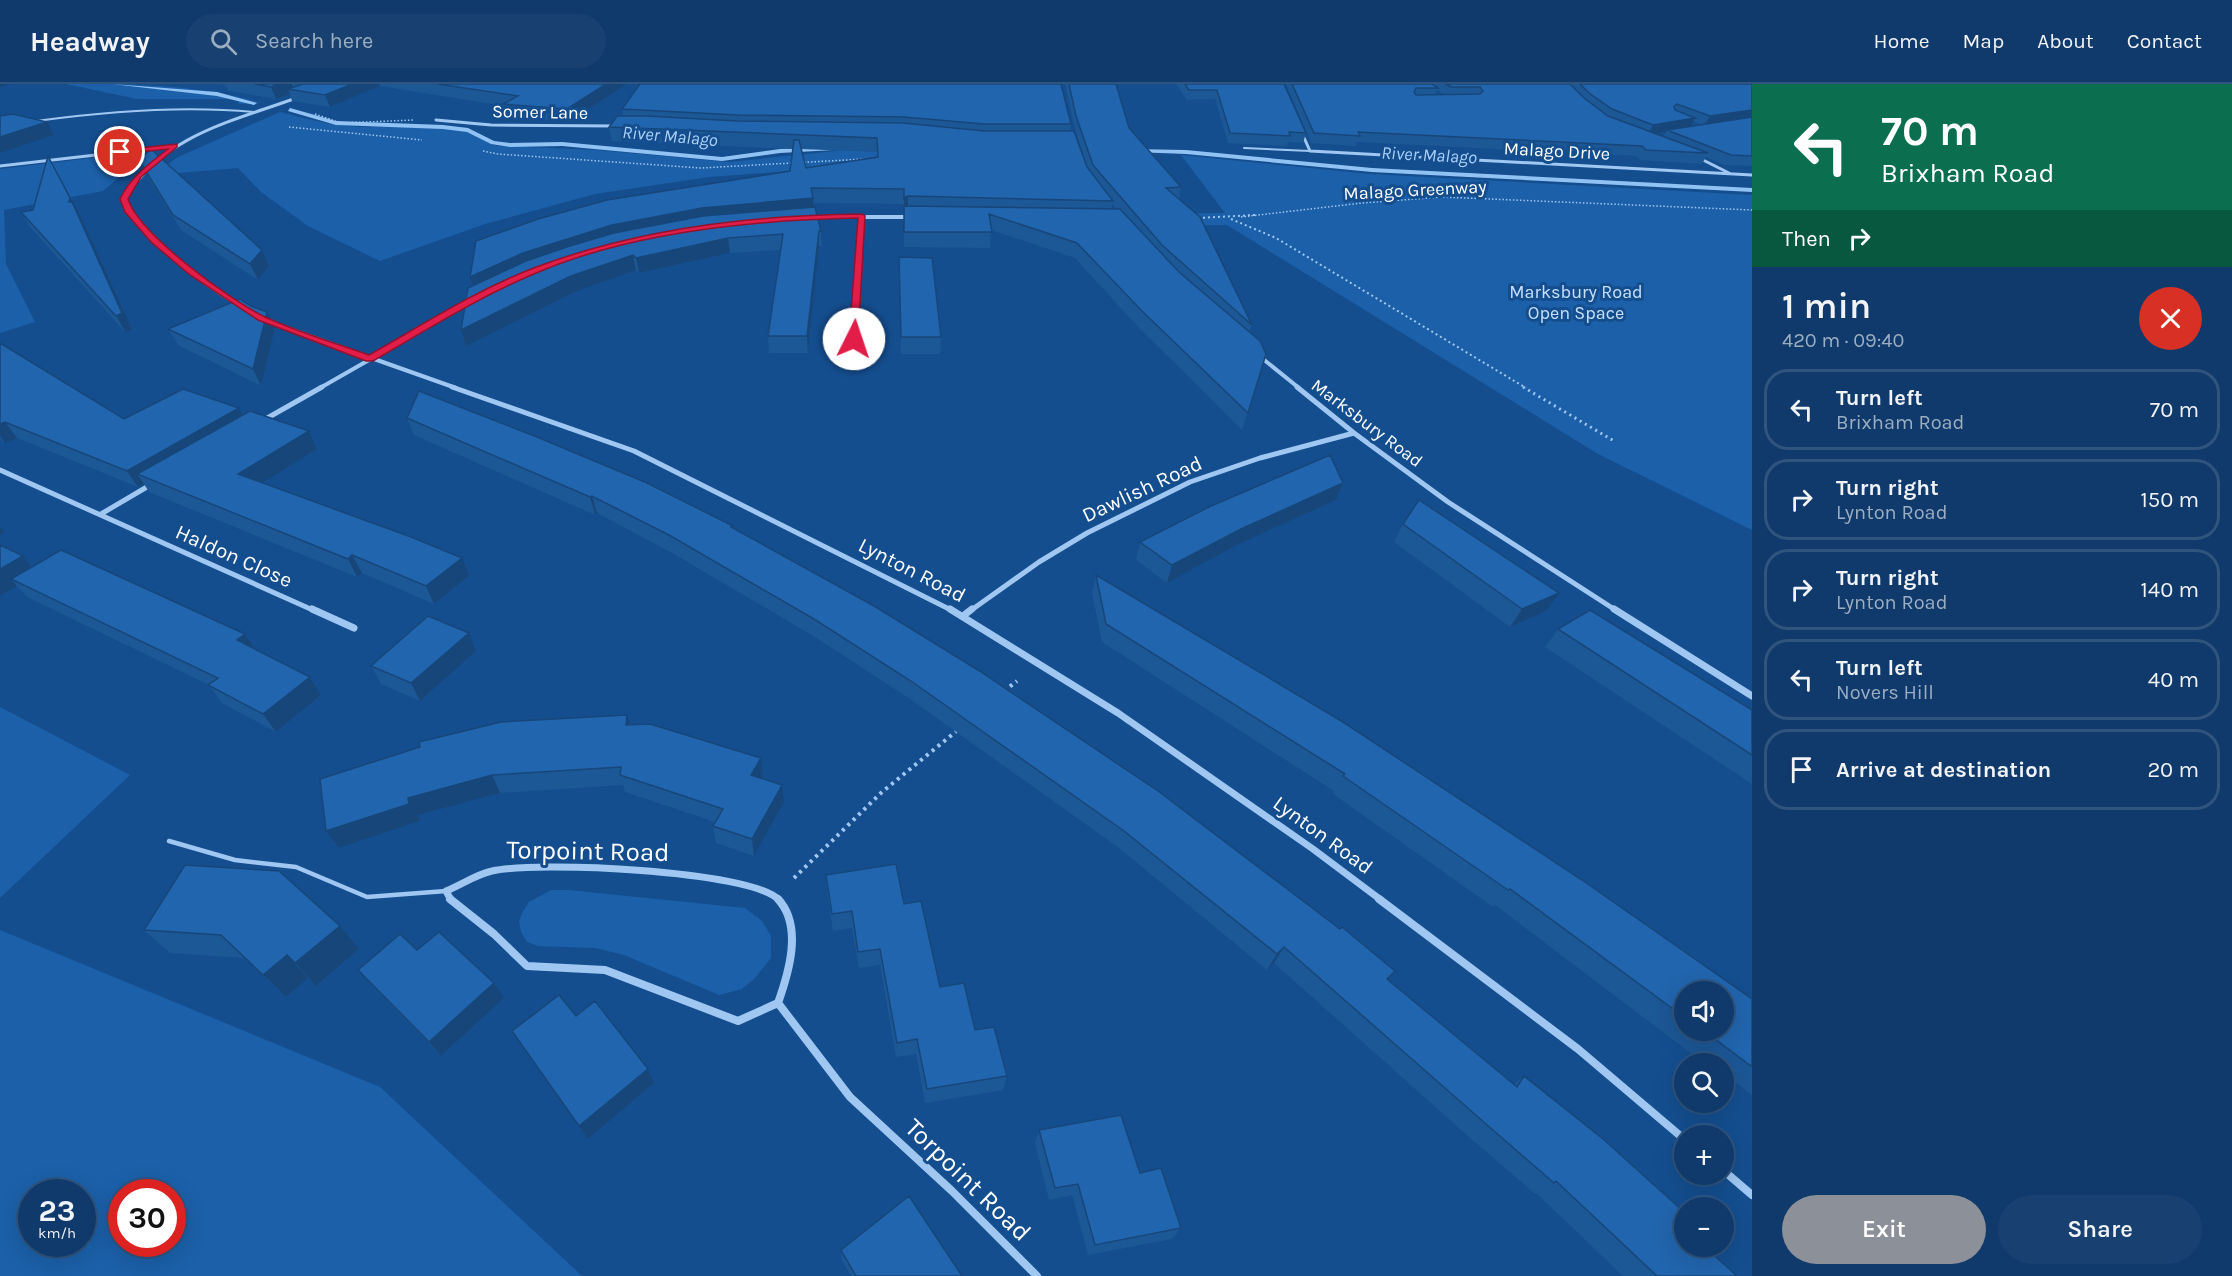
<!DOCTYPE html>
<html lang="en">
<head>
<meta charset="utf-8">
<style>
	:root { --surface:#0f3a6b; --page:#184171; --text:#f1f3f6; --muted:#9badc1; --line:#2f547e; --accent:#8c9099 }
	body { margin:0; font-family:Karla,sans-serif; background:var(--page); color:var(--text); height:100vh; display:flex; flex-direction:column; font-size:22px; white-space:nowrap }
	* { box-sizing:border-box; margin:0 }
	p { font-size:20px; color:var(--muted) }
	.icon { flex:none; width:33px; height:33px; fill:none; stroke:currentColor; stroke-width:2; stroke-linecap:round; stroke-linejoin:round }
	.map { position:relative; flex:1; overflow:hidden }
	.panel { display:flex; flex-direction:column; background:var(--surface); width:480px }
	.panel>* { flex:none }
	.hud { background:#0b6e4f; color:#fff; overflow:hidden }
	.buttons { position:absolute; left:1674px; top:897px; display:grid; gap:12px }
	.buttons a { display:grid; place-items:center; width:60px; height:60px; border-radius:50%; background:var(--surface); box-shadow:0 6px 24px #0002,0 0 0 2px var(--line); font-size:30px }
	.speed { position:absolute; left:18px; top:1095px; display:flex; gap:12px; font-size:30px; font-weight:700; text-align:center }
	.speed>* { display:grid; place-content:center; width:78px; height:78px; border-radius:50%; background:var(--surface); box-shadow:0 6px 24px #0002,0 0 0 2px var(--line); line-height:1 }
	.speed small { font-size:15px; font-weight:400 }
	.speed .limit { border:9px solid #d22; background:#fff; color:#111 }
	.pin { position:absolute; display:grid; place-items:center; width:51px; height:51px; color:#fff; margin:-26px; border:3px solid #fff; border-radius:50%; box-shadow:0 2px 6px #0007 }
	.me { position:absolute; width:66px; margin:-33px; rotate:4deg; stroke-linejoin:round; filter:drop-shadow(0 0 4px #0008) }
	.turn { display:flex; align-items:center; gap:21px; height:126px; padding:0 30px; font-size:27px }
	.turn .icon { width:78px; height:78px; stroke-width:2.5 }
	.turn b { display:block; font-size:42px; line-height:51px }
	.then { display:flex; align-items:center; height:57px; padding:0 30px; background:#0003; gap:12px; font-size:22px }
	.round { display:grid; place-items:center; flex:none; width:63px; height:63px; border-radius:32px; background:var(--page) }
	.headline { display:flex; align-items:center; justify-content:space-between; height:102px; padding:0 30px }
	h1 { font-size:36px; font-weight:600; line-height:45px }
	.primary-button { display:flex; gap:12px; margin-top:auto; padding:12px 30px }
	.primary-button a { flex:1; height:69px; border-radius:36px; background:var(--accent); color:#fff; font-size:24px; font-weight:600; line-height:69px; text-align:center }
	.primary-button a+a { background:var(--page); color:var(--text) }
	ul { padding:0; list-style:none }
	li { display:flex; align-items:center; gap:18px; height:81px; margin:0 12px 9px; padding:0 18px; border:3px solid var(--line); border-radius:24px }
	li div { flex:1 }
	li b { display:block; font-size:22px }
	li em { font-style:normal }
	header { display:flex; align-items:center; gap:36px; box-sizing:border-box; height:84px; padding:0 30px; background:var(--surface); border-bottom:2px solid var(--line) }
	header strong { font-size:28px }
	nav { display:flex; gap:33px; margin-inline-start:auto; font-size:21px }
	.search { width:420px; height:54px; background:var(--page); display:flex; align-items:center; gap:15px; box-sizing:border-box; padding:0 21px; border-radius:33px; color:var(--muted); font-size:22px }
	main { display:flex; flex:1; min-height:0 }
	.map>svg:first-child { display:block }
</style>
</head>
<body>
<header>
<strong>Headway</strong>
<div class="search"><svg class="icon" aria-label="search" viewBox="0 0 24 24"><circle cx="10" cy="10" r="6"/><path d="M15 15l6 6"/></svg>Search here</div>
<nav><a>Home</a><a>Map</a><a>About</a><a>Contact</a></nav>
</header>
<main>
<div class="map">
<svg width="1752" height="1192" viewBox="0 0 1752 1192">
	<rect width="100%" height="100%" fill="#144e8f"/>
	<!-- green -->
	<path fill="#1b60a9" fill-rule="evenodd" d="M66,0C130,0 200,0 261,19L239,20L238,15H137Z
		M280,28C306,35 333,42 361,43C387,44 449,39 471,49C482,54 484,59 499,62L596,66L729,78L845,66L953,65L805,86L709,93L595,110L485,140L380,177L308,142L261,108L238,84L155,91L176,74Z
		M117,71L135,77V80L103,107L4,126L6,180L35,238L0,249V85Z
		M1181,71L1370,90L1752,111V446L1598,370L1227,141L1149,142L1141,130L1225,129Z
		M0,623L130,691L0,814Z
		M551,806H568L745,824L762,837L771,852V874L755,894L742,905L719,911L624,871L595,864L538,862L527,858L521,848L519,837L523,827L529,818Z
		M0,846L380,1003L582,1192H0ZM32,1108H82V1160H32ZM122,1108H172V1160H122Z"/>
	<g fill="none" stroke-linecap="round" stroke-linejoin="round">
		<!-- stream -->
		<path fill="#91c2f4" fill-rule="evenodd" d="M112,0L217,8L257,19L254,21L217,12Z
			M290,24L336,37L443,41L468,44L494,57L510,59L562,58L722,73L780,65L834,62L837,64L834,66L780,69L722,77L562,62L510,63L491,60L467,48L443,45L336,41L288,27Z
			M1132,65L1186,66L1372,84L1752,104V108L1372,88L1186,70L1134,68Z"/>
		<!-- path-far3 -->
		<path stroke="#9fc7f1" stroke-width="1.5" stroke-dasharray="1.5 2" stroke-linecap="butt" d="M315,30L341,39L414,36
			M289,43L422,56
			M483,67L498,70L701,84L864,75
			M1241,133L1362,119L1442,113L1752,126"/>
		<!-- path-far2 -->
		<path stroke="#9fc7f1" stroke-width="2" stroke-dasharray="2 3" stroke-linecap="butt" d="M1198,134L1255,131
			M1231,135L1276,154L1526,304"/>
		<!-- path-far1 -->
		<path stroke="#9fc7f1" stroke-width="3" stroke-dasharray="2 4" stroke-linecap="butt" d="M1523,303L1614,357"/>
		<!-- path -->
		<path stroke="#9fc7f1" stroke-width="4" stroke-dasharray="3 4.5" stroke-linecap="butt" d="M1004,607L1017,597
			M794,794L882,708L959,645"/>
		<!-- service-far1 -->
		<path stroke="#9fc7f1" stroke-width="2" d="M36,37C108,27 181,21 254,28
			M1244,64L1310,67"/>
		<!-- service -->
		<path stroke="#9fc7f1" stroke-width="4.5" d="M169,757L235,776L296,783L367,813L446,807"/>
		<!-- minor-far4 -->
		<path stroke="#9fc7f1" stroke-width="3" d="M436,36L491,41L615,42
			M1301,47L1310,67L1752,91
			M1697,73L1731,90
			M0,82L174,62
			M133,133L124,115C165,50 231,38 299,13"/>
		<!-- minor-far3 -->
		<path stroke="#9fc7f1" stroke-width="4" d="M132,131C161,169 200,197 240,222
			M811,133H911
			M267,237L456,304
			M853,255L862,132
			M1258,271L1299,304
			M320,304L472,217"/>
		<!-- minor-far2 -->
		<path stroke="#9fc7f1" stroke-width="5" d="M452,303L634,367L953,527
			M1297,303L1354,349L1448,418L1617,527
			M262,337L322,303
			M0,386L315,527
			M101,430L152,400
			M970,527L1039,478L1087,449L1190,398L1260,374L1354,349"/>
		<!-- minor-far1 -->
		<path stroke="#9fc7f1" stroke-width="7" d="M312,525L354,544
			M950,525L1118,629L1313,765L1381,816
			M1614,525L1752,612
			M963,532L972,525
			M451,816L446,807C461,801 477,790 492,787C535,777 751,786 779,816"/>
		<!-- minor -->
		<path stroke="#9fc7f1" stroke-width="8" d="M450,815L494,850L527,882L605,886L738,937L778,919C789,888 803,842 778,815
			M1379,815L1578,965L1684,1055
			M778,919L850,1013L952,1107L1037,1192
			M1724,1087L1752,1111"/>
	</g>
	<!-- wall -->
	<path fill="#1c5796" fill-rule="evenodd" d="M223,0H627L569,38L507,32L504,22L380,2L330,23L292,17L290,10L276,15L228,7L226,2L223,1Z
		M640,0L1071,40L1070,47L1088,85L1075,45L1065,0H1116L1129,44L1181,103L1179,115L1252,241L1249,248L1266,270L1242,346L1138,243L1075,174L991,146L990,164L904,163V120L813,119V123L821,147L822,162L819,163L808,269H769L768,252L781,166L730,169L639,189L636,186L575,208L466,262L461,246L790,87L793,65L612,57L609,43L623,32L622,25ZM801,65L877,68V73L806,84ZM1112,120L1117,125H1112Z
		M1176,0H1284L1306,49L1303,59L1288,58L1287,62L1228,59L1215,15L1187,16Z
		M1286,0H1752V82L1724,81L1706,73L1702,80L1640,76L1636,72L1357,58L1356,62L1311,59ZM1437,6L1445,11H1435ZM1693,37L1702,41L1691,42ZM1666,48L1663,53L1655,49Z
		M48,72L81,133L132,245L126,249L30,143L21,128L33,126Z
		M139,76L269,182L258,196L181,146L146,90Z
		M899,173L941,253L940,270H901Z
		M251,222L275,244L261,302L178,261L168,245Z
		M0,259L124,335L239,324L243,331L309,347L317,365L262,399L469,492L434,520L362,489L357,493L149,408L144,400L138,403L17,354L5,359L0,355Z
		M407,334L733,442V444L1395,887L1388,895L1514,1000L1524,992L1684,1162L1737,1192H1623L1536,1109L1535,1110L1469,1053L1274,879L1267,886L1119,764L910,615L815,553L672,469L597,429L595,431L414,351Z
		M1343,399L1336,416L1237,461L1167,499L1136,476L1140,458Z
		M1403,440L1546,527L1510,543L1394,458Z
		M23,472L33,483L256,566L310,593L321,611L276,648L222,619L209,601L27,513L17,502L0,512Z
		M1096,491L1752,915V1011L1730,994L1727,996L1724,993V980H1705L1495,821L1493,823L1333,710L1334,707L1102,558L1092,509ZM1684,908L1724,946H1684Z
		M1558,545L1752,626V700L1545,563Z
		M476,567L420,617L381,600L371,582Z
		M630,641L761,674L763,692L762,695L784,718L754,772L716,759L713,742L715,738L625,708L623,701L500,709L418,731L420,737L339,764L326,747Z
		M185,781L359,865L316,902L308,894L286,913L244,874L170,869L144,846Z
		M826,791L904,820L940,903L975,946L1007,992L1003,1006L925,1019L916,970L896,973L880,881L859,884L852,844L833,847L827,807Z
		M417,866L504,914L441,972L371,901L358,886Z
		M576,932L648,985L654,999L588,1055L512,947Z
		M1039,1046L1140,1089L1181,1144L1172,1155L1088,1171L1072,1111L1049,1116L1035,1059Z
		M841,1166L962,1192H851L842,1176Z"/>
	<!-- shaded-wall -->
	<path fill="#17477a" d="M0,0H9L0,3Z
		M279,0H292L294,6L288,5L290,10L276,15L271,3Z
		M352,0H379L380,2L330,23L325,11Z
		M606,0H627L569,38L567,25Z
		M1752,26V35L1704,42L1710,32Z
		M1695,34L1690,44L1667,46L1666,48L1648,51L1653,41Z
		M47,38L54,51L0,69V53Z
		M48,72L81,133L132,245L126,249L116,232Z
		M908,112V127L904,129V114Z
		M813,114L814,129L704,139L475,210L470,193L523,169L612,141L702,124Z
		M819,147V163L808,269L807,252Z
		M728,154L730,169L639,189L636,174Z
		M262,166L269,182L258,196L250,180Z
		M633,171L636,186L575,208L466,262L461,246L571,192Z
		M267,228L275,244L261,302L253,285Z
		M239,324L247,340L137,390L144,400L138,403L127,387Z
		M5,338L17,354L5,359L0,352V340Z
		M309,347L317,365L248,408L238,390Z
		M1343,399L1336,416L1237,461L1167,499L1172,481L1243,444Z
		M592,412L597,429L595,431L590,413Z
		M0,443L5,448L0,451Z
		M352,471L362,489L357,493L348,475Z
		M23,472L38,490L11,495L17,502L0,512V485Z
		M462,474L469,492L434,520L426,502Z
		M1559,509L1546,527L1510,543L1522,525Z
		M469,549L476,567L420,617L411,599Z
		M245,550L257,568L237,556Z
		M310,593L321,611L276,648L263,630Z
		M627,631L632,649L626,641Z
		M761,674L763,692L754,709L751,691Z
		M492,691L500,709L418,731L420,737L339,764L326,747L408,714Z
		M782,701L784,718L754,772L752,755Z
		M340,842L359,865L316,902L295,879Z
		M1284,863L1274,879L1267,886L1277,870Z
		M287,871L308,894L286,913L263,891Z
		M494,899L504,914L441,972L429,958Z
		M648,985L654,999L588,1055L579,1042Z"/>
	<!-- building -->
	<path fill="#2165ae" stroke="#17477a" stroke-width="1.5" d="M255,0H279L271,3Z
		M303,0H352L325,11L288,5Z
		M438,0H606L567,25L503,20L518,12Z
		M640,0H1061L1071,40H984L904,33L738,31L622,25Z
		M1069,0H1116L1129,44L1181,103L1166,104L1200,133L1252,241L1162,161L1093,81L1076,32Z
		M1185,0H1284L1306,49L1289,48L1290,52L1230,49L1217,6H1189Z
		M1292,0H1432L1438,4H1416L1414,8L1416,11L1480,10L1483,7L1480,3H1451L1446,0H1570L1584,14L1608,32L1708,69L1646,66L1642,62L1358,48L1360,52L1314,49Z
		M1580,0H1752V26L1710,32L1677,20L1674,22L1675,26L1695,34L1653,41L1612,25L1589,9Z
		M13,30L47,38L0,53V32Z
		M617,32H646L737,37L903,39L984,47H1074L1087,83L1113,117L908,112L904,114V105L811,104L813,114L702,124L612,141L523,169L470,193L476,157L538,135L607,116L790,87L794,56H799L806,84L878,73L877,54L609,43Z
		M1752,33V72L1731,71L1667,46Z
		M151,65L262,166L250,180L173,131L139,76Z
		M48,72L70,114L69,118H72L122,229L116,232L21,128L33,126Z
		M904,122L1120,125L1179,188L1260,257L1266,270L1248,329L1142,227L1077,159L989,130L992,148H904Z
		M815,123L821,147H819L807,252H768L783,150L728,154L636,174L633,171L571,192L461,246L468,204L526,177L570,162L614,149L703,132Z
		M899,173L932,174L941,253H901Z
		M240,215L251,222L267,228L253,285L168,245Z
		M0,259L124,335L183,305L239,324L127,387L5,338L0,340Z
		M419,307L537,353L647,399L733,442L731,443L874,522L978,586L1158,707L1340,845L1342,843L1395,887L1387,895L1517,1003L1524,992L1603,1055L1684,1128V1162H1704L1737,1192H1657L1556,1097L1554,1099L1486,1040L1284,863L1277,870L1124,747L911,597L814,535L669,451L592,412L590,413L407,334Z
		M250,327L309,347L238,390L411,453L462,474L426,502L352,471L348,475L137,390Z
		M1330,371L1343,399L1243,444L1172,481L1140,458L1211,422Z
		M1419,416L1559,509L1522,525L1403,440Z
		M0,461L23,472L0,485Z
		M61,466L245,550L237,556L310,593L263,630L208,601L218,594L11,495Z
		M1096,491L1343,638L1582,796L1752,915V980L1751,982L1703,946H1724V908H1684V933L1510,805L1508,806L1343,692L1345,690L1106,540Z
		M1590,526L1752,626V671L1558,545Z
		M428,532L469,549L411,599L371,582Z
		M627,631L626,641L650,640L761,674L751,691L782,701L752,755L713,742L723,725L620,691L621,683L492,691L408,714L409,720L326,747L320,695L420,663L419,658L501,638Z
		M896,780L904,820L921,817L940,903L964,899L975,946L994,943L1007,992L927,1005L917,955L897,959L880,865L858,868L852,827L832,830L826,791Z
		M185,781L279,787L340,842L295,879L287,871L263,891L221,851L144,846Z
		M439,848L494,899L429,958L358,886L400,850L417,866Z
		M559,911L576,932L595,917L648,985L579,1042L512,947Z
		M1121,1031L1140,1089L1161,1084L1181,1144L1095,1161L1078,1100L1055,1104L1039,1046Z
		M909,1112L962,1192H856L841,1166Z"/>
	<!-- route -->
	<path fill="#e11d48" stroke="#92132f" stroke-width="1.5" d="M177,60V63L141,93L128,115C139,150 231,217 265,233C298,248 335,259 369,271C424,240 479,204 539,182C642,144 752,131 862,130L865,132L858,255L854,258L849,255L858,134C754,136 637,147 541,187C482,211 428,245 373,277H366L258,236L190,191L151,158L125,128L120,115C131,92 149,80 168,65L120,70L118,66Z"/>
	<g text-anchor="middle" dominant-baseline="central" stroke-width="6" stroke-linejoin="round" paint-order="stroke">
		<!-- far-street labels -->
		<g font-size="18" fill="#fff" stroke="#144e8f">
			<text transform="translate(540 28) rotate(1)">Somer Lane</text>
			<text transform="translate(1557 67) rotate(3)">Malago Drive</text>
			<text transform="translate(1415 106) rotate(-3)">Malago Greenway</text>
			<text transform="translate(1367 339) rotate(37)">Marksbury Road</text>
		</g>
		<!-- far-water labels -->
		<g font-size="18" font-style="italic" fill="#abd1f8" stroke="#144e8f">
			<text transform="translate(670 52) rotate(5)">River Malago</text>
			<text transform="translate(1429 71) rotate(3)">River Malago</text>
		</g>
		<!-- far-park labels -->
		<g font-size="18" fill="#c6e0fc" stroke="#144e8f">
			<text x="1576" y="208">Marksbury Road<tspan x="1576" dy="21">Open Space</tspan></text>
		</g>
		<!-- street labels -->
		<g font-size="21" fill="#fff" stroke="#144e8f">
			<text transform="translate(1142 405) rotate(-25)">Dawlish Road</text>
			<text transform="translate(234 472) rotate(24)">Haldon Close</text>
			<text transform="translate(912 486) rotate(27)">Lynton Road</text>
			<text transform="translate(1323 751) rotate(36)">Lynton Road</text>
		</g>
		<!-- near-street labels -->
		<g font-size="26" fill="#fff" stroke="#144e8f">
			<text transform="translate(588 767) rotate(1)">Torpoint Road</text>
			<text transform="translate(968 1096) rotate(44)">Torpoint Road</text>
		</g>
	</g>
</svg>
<div class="buttons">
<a><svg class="icon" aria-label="sound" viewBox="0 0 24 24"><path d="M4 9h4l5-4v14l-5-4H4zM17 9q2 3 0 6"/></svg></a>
<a><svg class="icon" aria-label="search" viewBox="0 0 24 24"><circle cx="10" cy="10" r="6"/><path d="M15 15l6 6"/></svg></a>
<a>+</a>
<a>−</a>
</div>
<div class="speed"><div>23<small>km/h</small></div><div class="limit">30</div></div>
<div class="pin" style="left:120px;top:68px;background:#d93025"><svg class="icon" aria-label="arrive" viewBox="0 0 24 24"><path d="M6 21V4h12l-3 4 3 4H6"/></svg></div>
<svg class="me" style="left:854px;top:255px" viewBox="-20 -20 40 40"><circle r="19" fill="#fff"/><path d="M0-13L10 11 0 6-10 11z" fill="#e11d48"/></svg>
</div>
<section class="panel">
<div class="hud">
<div class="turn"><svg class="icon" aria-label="left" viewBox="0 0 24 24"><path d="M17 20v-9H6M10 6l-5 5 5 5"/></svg><div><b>70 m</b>Brixham Road</div></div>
<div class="then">Then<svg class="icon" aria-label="right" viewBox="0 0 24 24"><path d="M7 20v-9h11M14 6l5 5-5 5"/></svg></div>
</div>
<div class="headline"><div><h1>1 min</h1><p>420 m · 09:40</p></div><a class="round" style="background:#d93025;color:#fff"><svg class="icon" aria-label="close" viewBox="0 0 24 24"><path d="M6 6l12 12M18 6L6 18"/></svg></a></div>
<ul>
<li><svg class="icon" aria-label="left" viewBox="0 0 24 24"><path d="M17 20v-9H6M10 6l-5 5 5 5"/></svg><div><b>Turn left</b><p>Brixham Road</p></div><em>70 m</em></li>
<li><svg class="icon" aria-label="right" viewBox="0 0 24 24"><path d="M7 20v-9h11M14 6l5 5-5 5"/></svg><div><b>Turn right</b><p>Lynton Road</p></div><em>150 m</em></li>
<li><svg class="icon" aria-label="right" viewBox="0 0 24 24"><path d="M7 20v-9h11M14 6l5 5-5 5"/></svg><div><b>Turn right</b><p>Lynton Road</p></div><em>140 m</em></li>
<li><svg class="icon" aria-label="left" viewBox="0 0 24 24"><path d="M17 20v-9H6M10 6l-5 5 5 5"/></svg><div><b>Turn left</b><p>Novers Hill</p></div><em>40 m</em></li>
<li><svg class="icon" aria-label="arrive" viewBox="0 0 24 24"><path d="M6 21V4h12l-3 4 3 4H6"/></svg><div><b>Arrive at destination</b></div><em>20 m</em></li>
</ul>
<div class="primary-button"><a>Exit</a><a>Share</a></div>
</section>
</main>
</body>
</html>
